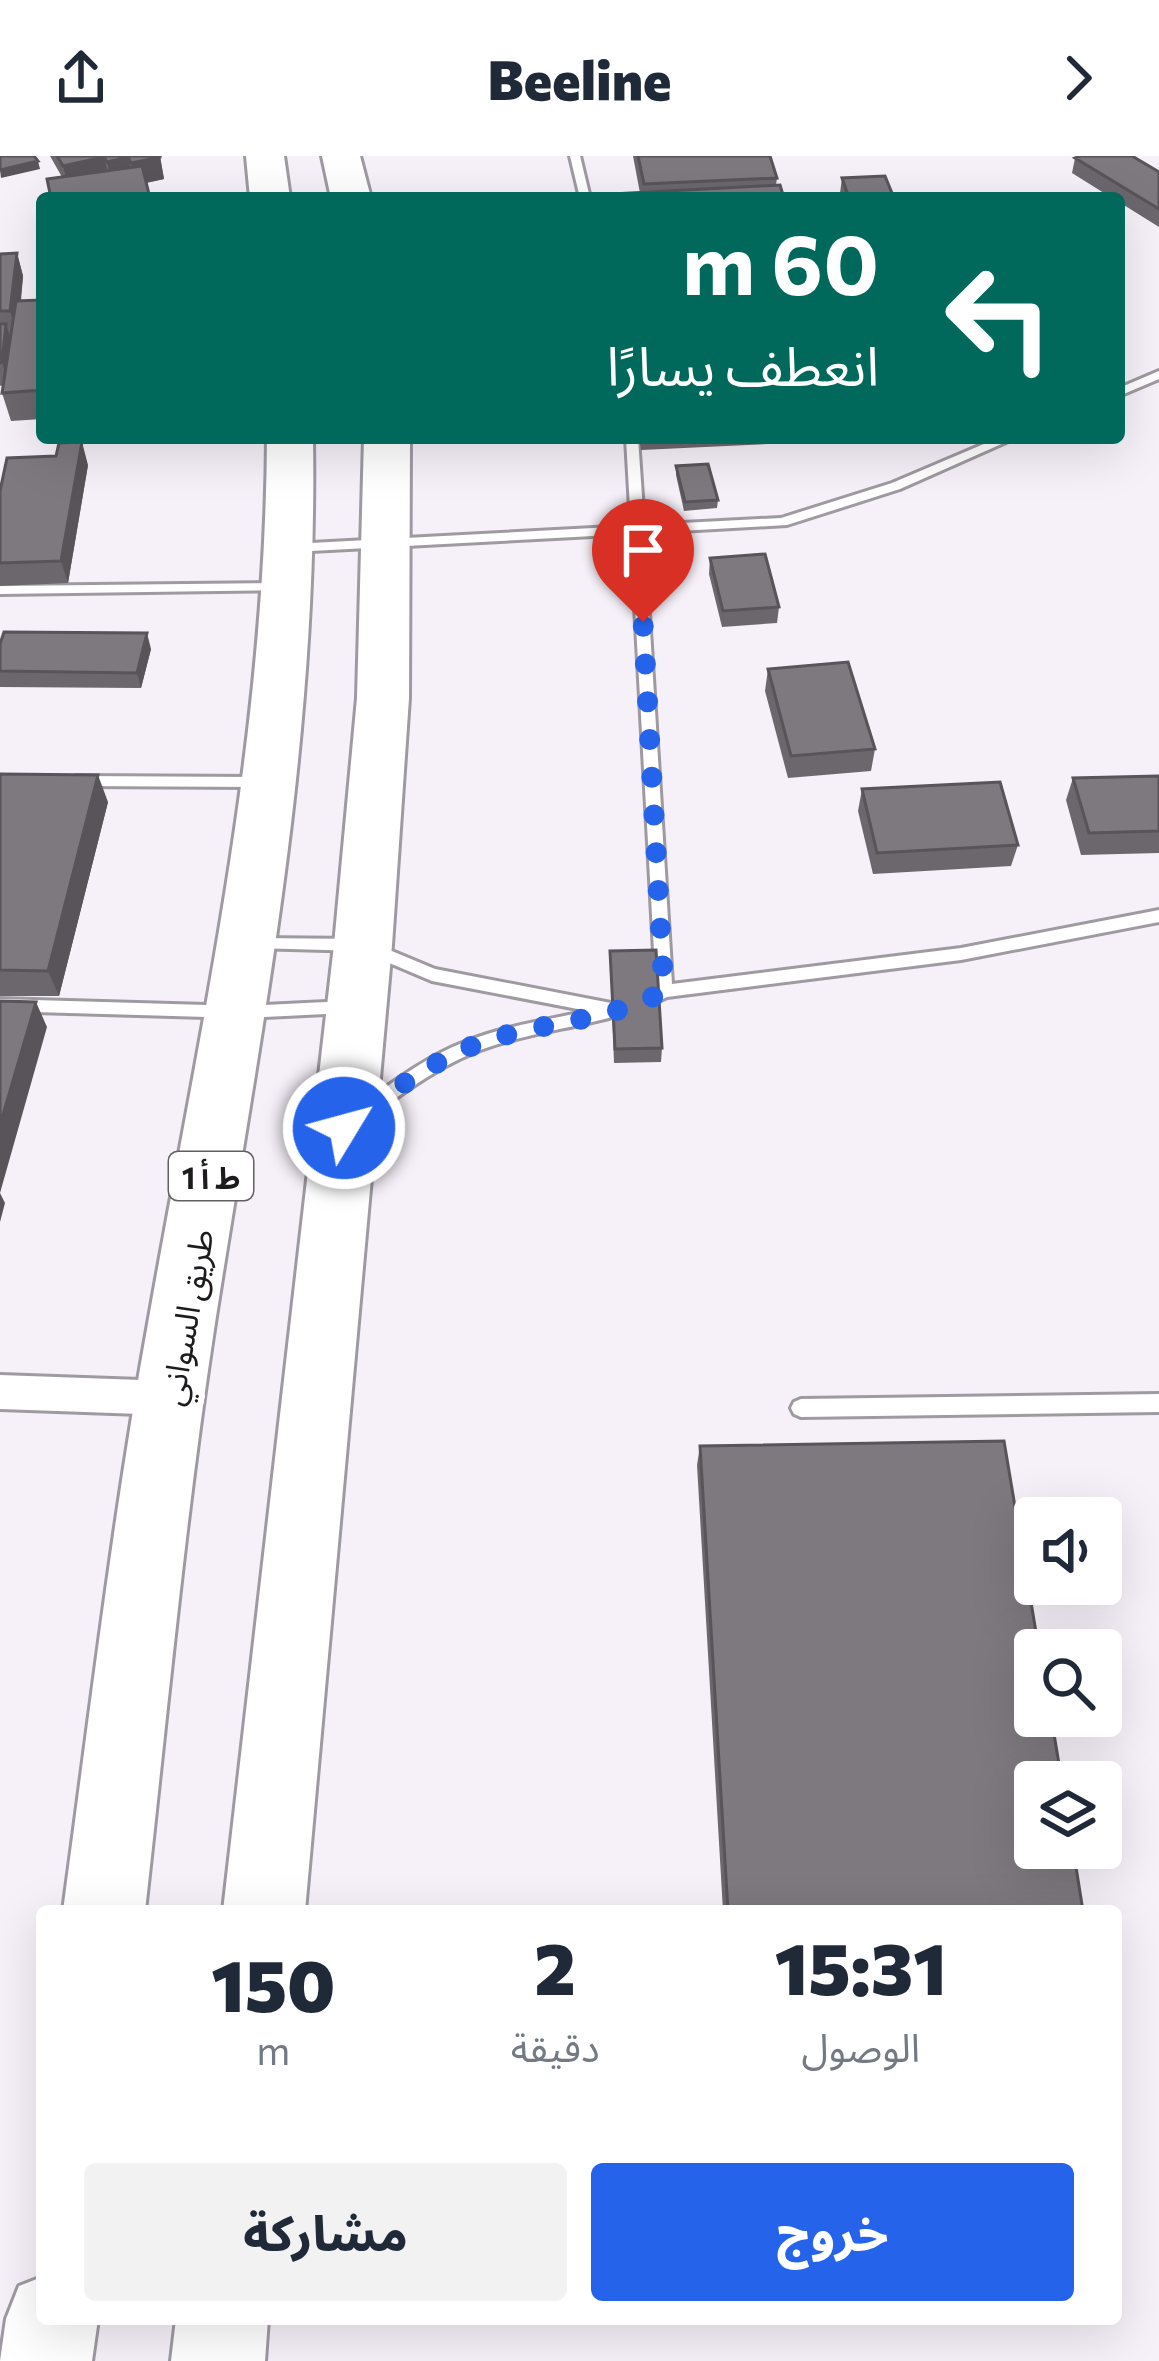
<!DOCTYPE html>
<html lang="ar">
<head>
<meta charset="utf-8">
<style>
	:root { --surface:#fff; --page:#f2f2f3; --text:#1f2937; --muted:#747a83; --accent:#2563eb }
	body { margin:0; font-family:Commissioner,"Noto Sans Arabic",sans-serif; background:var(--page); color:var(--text); direction:rtl; height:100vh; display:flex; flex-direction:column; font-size:45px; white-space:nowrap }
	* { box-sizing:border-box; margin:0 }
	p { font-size:39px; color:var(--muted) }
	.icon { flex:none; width:66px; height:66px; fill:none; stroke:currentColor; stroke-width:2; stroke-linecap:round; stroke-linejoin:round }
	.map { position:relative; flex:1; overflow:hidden; direction:ltr }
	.side { position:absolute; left:36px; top:1749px; width:1086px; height:420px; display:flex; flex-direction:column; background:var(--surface); border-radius:12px; box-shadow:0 12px 48px #0002; direction:rtl }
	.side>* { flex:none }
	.guide { position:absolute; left:36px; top:36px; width:1089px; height:252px; border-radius:12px; box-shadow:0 12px 48px #0002; direction:rtl; background:#00695c; color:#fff; overflow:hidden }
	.fabs { position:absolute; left:1014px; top:1341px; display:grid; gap:24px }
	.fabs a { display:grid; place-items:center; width:108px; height:108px; border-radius:12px; background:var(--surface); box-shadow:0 12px 48px #0002; font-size:60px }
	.pin { position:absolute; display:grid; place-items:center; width:102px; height:102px; color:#fff; margin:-123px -51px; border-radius:50% 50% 50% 0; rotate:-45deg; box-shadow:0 0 12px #0007 }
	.pin .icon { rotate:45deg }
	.me { position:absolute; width:132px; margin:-66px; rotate:53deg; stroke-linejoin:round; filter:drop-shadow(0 0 9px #0008) }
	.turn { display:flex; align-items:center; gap:42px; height:252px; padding:0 48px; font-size:54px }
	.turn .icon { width:156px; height:156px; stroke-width:2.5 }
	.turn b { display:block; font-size:84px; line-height:102px }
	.eta { display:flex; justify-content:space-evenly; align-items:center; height:204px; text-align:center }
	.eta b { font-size:72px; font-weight:800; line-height:84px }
	.cta { display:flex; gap:24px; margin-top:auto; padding:24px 48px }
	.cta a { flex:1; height:138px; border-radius:12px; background:var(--accent); color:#fff; font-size:48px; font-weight:800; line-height:138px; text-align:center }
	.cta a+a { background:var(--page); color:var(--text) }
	header { display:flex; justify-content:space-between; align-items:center; height:156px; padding:0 48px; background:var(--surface); font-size:54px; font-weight:800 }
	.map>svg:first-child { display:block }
</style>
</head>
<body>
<header><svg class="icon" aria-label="forward" viewBox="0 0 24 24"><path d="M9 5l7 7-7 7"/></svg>Beeline<svg class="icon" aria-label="share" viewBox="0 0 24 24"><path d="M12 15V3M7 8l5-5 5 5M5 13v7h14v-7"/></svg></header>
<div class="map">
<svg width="1159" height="2205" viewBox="0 0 1159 2205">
	<rect width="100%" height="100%" fill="#f6f0f8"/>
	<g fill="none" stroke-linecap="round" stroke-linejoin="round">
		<!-- lane casing -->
		<g stroke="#9f9aa1" stroke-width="6">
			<path id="lane" d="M570,0H580L590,42H580Z
				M1159,215V223L1119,240V232Z
				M626,282H638L644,369L781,362L892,327L998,282H1015L900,333L787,369L644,377L672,828L961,792L1159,754V766L961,804L667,841C612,868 552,871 495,889C446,904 405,935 365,965H353L350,960L353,955C389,929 425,901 467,885C506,870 547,864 588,855L432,825L361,795L251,792L245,790L243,786L245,782L363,783L435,813L616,848L656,832L631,378L292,396L285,392L292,388L631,370Z
				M284,427L289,428V434L0,438V430Z
				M76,620L264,621L271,626L264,631L76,630L69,625Z
				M0,843L241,850L347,845L355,851L347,857L241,862L0,855Z
				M1159,1238V1256L801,1261L794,1258L791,1252L794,1246L801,1243Z"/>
		</g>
		<!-- street casing -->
		<g stroke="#9f9aa1" stroke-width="6">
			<path id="street" d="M0,1219L169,1225L182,1230L188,1242L182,1254L169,1259L0,1253Z"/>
		</g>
		<!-- highway casing -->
		<g stroke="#9f9aa1" stroke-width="6">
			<path id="highway" d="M246,0H284L290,42H250Z
				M322,0H360L371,42H331Z
				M267,282H313C318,591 262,865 215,1167C185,1362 167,1559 145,1755H63C90,1557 113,1359 149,1162C202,862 265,590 267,282Z
				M364,282H410L409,542L392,789L305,1755H223L334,789L357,542Z
				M42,2121V2163H98L92,2205H0L6,2163L19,2130Z
				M176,2163H268L265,2205H171Z"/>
		</g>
		<!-- lane -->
		<use href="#lane" fill="#fff" fill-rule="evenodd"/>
		<!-- street -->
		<use href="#street" fill="#fff" fill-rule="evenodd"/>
		<!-- highway -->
		<use href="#highway" fill="#fff" fill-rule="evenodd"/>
	</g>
	<!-- wall -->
	<path fill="#6c676d" d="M50,0H160L164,23L146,27L62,21Z
		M633,0H770L777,22L776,29L640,37Z
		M1075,2L1159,16V71L1119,46V42H1112L1072,17Z
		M842,22L894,42H841L840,37Z
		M17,97L23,120L21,145L42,144V263L11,265L2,237L3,229L0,230V98Z
		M639,282H769L768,288L641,294Z
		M88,309L68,427L0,430V335Z
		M676,310L718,344L717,352L684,355L676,319Z
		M710,402L779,451L777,467L722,471L709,418Z
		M0,488L151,493L141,532L0,531Z
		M768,513L875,593L871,615L788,622L765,535Z
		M0,618L108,646L59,840H0Z
		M1159,620V697L1081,699L1066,644L1073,622Z
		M862,633L1018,689L1011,710L873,718L858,655Z
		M610,795L662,892L661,906L614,907Z
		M700,1290L1083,1755H723L697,1309Z"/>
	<!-- shaded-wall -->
	<path fill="#585459" d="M104,1L109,23L69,32L63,10Z
		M128,1L133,24L113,28L107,6Z
		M160,1L164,23L136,29L131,7Z
		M38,5L40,13L1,22L0,14Z
		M17,97L23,120L17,177L10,155Z
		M6,168L13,190L9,229L2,206Z
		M82,286L88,309L68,427L61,405Z
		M147,477L151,493L141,532L137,517Z
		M98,619L108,646L59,840L48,815Z
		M36,846L47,871L0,1037V969Z
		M0,1037L5,1047L0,1066Z"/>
	<!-- building -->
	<path fill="#7e787f" stroke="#585459" stroke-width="3" d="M0,0H34L38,5L0,14Z
		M57,0H160V1L131,7L128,1L107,6L104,1L63,10Z
		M638,0H770L777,22L644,28Z
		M1080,0H1132L1159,16V53L1075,2Z
		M142,10L150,42H51L47,23Z
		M885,20L894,42H849L842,22Z
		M780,29L784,42H595V39Z
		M17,97L10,155H0V98Z
		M42,144V234L2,237L16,145Z
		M0,168H6L2,206L0,207Z
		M82,286L61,405L0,407V335L7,302L56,300L59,287Z
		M708,308L718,344L685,346L676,310Z
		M765,398L779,451L723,455L710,402Z
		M4,476L147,477L137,517L0,515V488Z
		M848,506L875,593L791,600L768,513Z
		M0,618L98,619L48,815L0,814Z
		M1159,620V675L1089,677L1073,622Z
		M1000,626L1018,689L877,697L862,633Z
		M656,794L662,892L615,893L610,795Z
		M0,845L36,846L0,969Z
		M1004,1285L1039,1494H1035V1560H1051L1062,1626H1035V1692H1073L1083,1755H728L700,1290Z"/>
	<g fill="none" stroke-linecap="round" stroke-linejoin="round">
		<!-- route -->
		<path stroke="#2563eb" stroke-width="21" stroke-dasharray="0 37.8" d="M344,972C389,938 432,903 486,885C546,865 609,866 664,835L643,466"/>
	</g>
	<g text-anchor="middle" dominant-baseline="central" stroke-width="12" stroke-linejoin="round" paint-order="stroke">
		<!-- shield labels -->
		<rect fill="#fff" stroke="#615f62" stroke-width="3" x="169" y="996" width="84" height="48" rx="9"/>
		<g font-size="30" font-weight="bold" fill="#1d1b1e">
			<text x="211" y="1020">ط أ 1</text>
		</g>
		<!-- street labels -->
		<g font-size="33" fill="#1d1b1e" stroke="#fff">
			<text transform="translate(185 1161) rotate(-80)">طريق السواني</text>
		</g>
	</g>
</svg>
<div class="fabs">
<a><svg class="icon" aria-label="sound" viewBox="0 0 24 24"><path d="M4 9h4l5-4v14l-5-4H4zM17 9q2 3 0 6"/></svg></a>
<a><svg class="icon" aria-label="search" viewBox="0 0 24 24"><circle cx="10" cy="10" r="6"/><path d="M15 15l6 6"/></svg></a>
<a><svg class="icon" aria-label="layers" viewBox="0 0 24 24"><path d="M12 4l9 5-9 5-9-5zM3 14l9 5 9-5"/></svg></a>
</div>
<div class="pin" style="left:643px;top:466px;background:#d93025"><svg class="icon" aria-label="arrive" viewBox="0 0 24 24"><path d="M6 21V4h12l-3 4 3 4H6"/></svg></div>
<svg class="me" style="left:344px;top:972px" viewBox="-20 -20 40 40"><circle r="17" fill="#2563eb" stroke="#fff" stroke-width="3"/><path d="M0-11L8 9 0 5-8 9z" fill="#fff"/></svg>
<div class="guide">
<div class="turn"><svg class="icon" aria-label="left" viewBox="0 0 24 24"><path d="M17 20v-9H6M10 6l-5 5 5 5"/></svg><div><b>60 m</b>انعطف يسارًا</div></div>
</div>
<section class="side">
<div class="eta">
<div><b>15:31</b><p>الوصول</p></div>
<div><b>2</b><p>دقيقة</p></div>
<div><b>150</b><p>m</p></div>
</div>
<div class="cta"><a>خروج</a><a>مشاركة</a></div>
</section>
</div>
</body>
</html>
